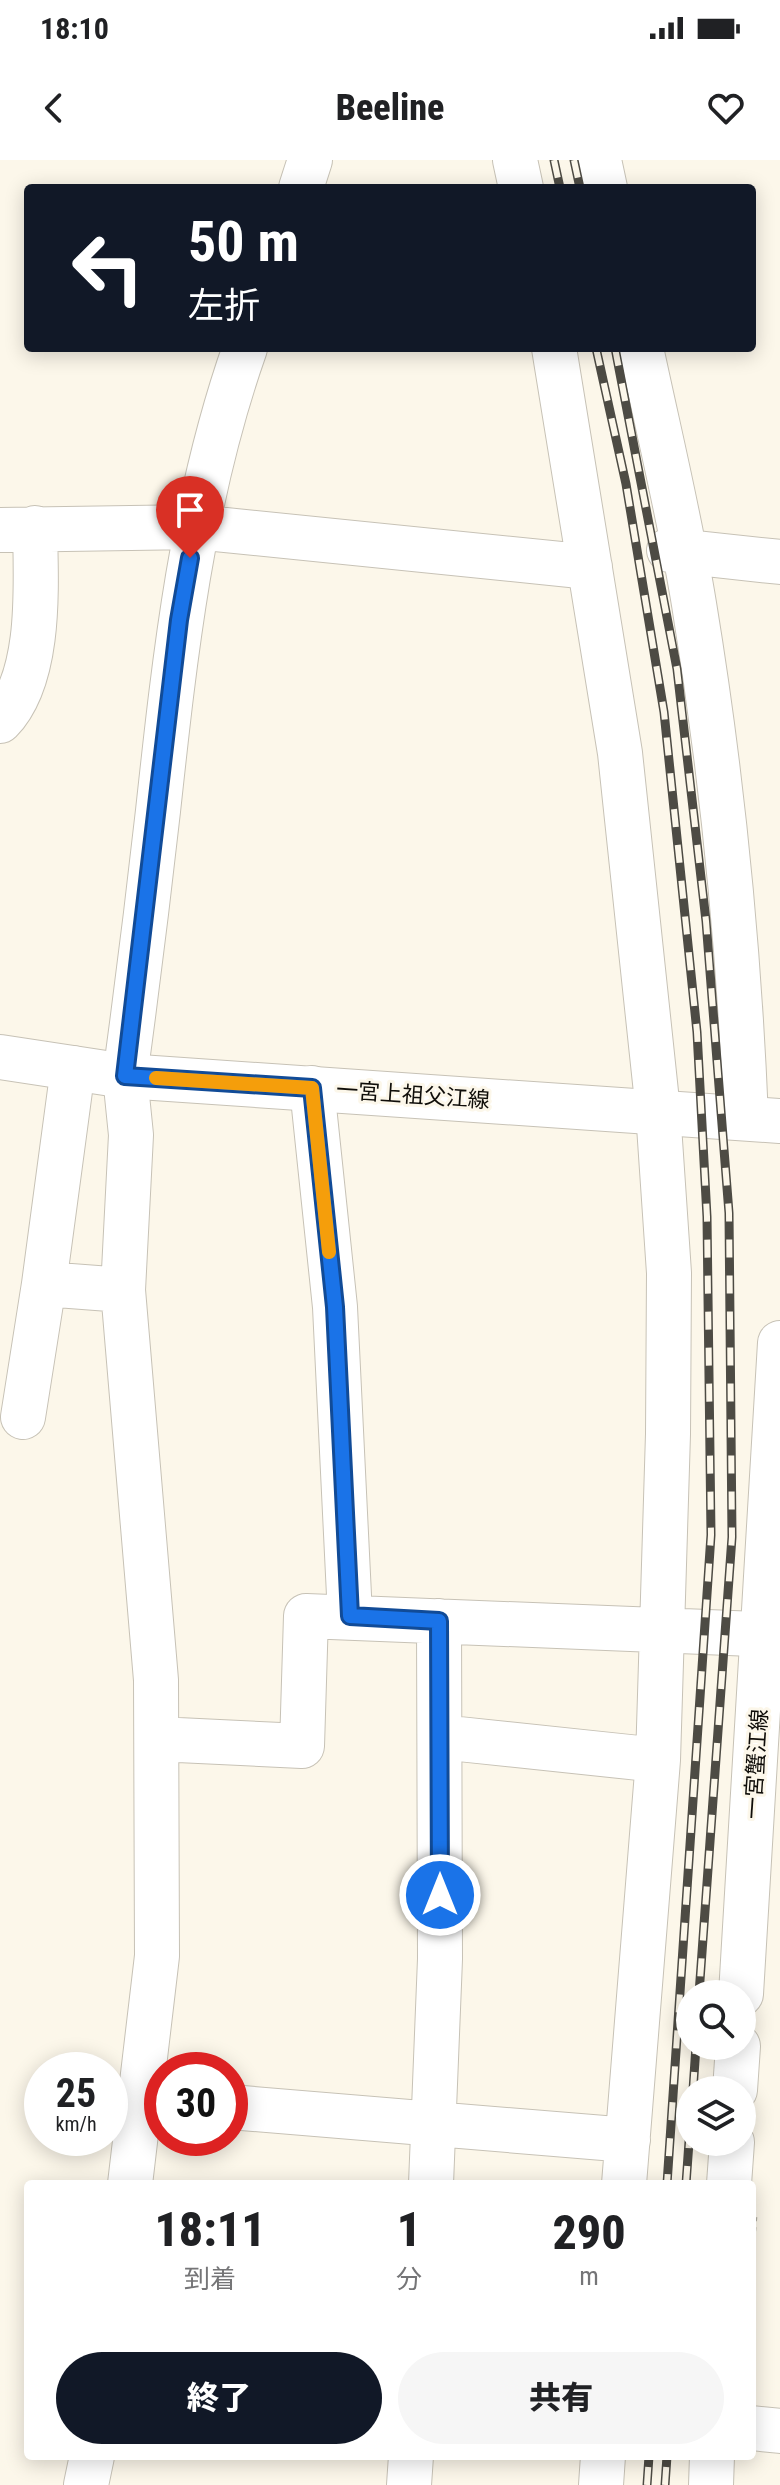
<!DOCTYPE html>
<html lang="ja">
<head>
<meta charset="utf-8">
<style>
	:root { --surface:#fff; --page:#f6f6f6; --text:#202124; --muted:#757577; --accent:#111827 }
	body { margin:0; font-family:"Roboto Condensed","Noto Sans JP",sans-serif; background:var(--page); color:var(--text); height:100vh; display:flex; flex-direction:column; font-size:30px; white-space:nowrap }
	* { box-sizing:border-box; margin:0 }
	p { font-size:26px; color:var(--muted) }
	.icon { flex:none; width:44px; height:44px; fill:none; stroke:currentColor; stroke-width:2; stroke-linecap:round; stroke-linejoin:round }
	.map { position:relative; flex:1; overflow:hidden }
	.drawer { position:absolute; left:24px; top:2020px; width:732px; height:280px; display:flex; flex-direction:column; background:var(--surface); border-radius:8px; box-shadow:0 4px 20px #0003 }
	.drawer>* { flex:none }
	.guide { position:absolute; left:24px; top:24px; width:732px; height:168px; border-radius:8px; box-shadow:0 4px 20px #0003; background:#111827; color:#fff; overflow:hidden }
	.controls { position:absolute; left:676px; top:1820px; display:grid; gap:16px }
	.controls a { display:grid; place-items:center; width:80px; height:80px; border-radius:50%; background:var(--surface); box-shadow:0 4px 20px #0003; font-size:40px }
	.speed { position:absolute; left:24px; top:1892px; display:flex; gap:16px; font-size:40px; font-weight:700; text-align:center }
	.speed>* { display:grid; place-content:center; width:104px; height:104px; border-radius:50%; background:var(--surface); box-shadow:0 4px 20px #0003; line-height:1 }
	.speed small { font-size:20px; font-weight:400 }
	.speed .limit { border:12px solid #d22; background:#fff; color:#111 }
	.pin { position:absolute; display:grid; place-items:center; width:68px; height:68px; color:#fff; margin:-82px -34px; border-radius:50% 50% 50% 0; rotate:-45deg; box-shadow:0 0 8px #0007 }
	.pin .icon { rotate:45deg }
	.me { position:absolute; width:88px; margin:-44px; rotate:0deg; stroke-linejoin:round; filter:drop-shadow(0 0 6px #0008) }
	.turn { display:flex; align-items:center; gap:28px; height:168px; padding:0 32px; font-size:36px }
	.turn .icon { width:104px; height:104px; stroke-width:2.5 }
	.turn b { display:block; font-size:56px; line-height:68px }
	.eta { display:flex; justify-content:space-evenly; align-items:center; height:136px; text-align:center }
	.eta b { font-size:48px; font-weight:800; line-height:56px }
	.cta { display:flex; gap:16px; margin-top:auto; padding:16px 32px }
	.cta a { flex:1; height:92px; border-radius:48px; background:var(--accent); color:#fff; font-size:32px; font-weight:800; line-height:92px; text-align:center }
	.cta a+a { background:var(--page); color:var(--text) }
	.status { display:flex; justify-content:space-between; align-items:center; height:56px; padding:0 40px; background:var(--surface); direction:ltr }
	.status svg { height:22px; fill:currentColor }
	header { display:flex; justify-content:space-between; align-items:center; height:104px; padding:0 32px; background:var(--surface); font-size:36px; font-weight:800 }
	.map>svg:first-child { display:block }
</style>
</head>
<body>
<div class="status"><b>18:10</b><svg viewBox="0 0 49 12"><path d="M0 12V9h3v3zM5 12V6h3v6zM10 12V3h3v9zM15 12V0h3v12zM26 1h20v11H26zM47 4h2v5h-2z"/></svg></div>
<header><svg class="icon" aria-label="back" viewBox="0 0 24 24"><path d="M15 5l-7 7 7 7"/></svg>Beeline<svg class="icon" aria-label="heart" viewBox="0 0 24 24"><path d="M12 20l-8-8c-3-5 5-10 8-4 3-6 11-1 8 4z"/></svg></header>
<div class="map">
<svg width="780" height="2325" viewBox="0 0 780 2325">
	<rect width="100%" height="100%" fill="#fcf7ea"/>
	<g fill="none" stroke-linecap="round" stroke-linejoin="round">
		<!-- minor casing -->
		<g stroke="#c7c2b6" stroke-width="46">
			<path id="minor" d="M515,0L521,28
				M599,0L605,28
				M301,28L310,0
				M554,188L620,593L658,951L669,1113L668,1274L658,1600L624,2024
				M641,188C659,273 680,358 694,444C722,614 739,786 746,958
				M0,370L196,367L590,407
				M669,390L780,402
				M0,561C42,518 36,425 35,368
				M73,908L44,1124L123,1130
				M312,928L335,1147L350,1456
				M23,1257L44,1124
				M440,1577L658,1600
				M157,1579L302,1586L306,1456L780,1475
				M230,1947L628,1980
				M130,2024L157,1796L156,1520L123,1130L131,975L125,916C137,828 148,740 158,651C175,494 192,338 245,188
				M431,2024L440,1799L439,1461
				M752,2268L780,2271
				M86,2325L92,2296
				M409,2325L411,2296
				M601,2325L603,2296"/>
		</g>
		<!-- major casing -->
		<g stroke="#c7c2b6" stroke-width="46">
			<path id="major" d="M0,897L125,916L780,961
				M741,1834L780,1183
				M735,1930L738,1886
				M729,2024L732,1982
				M711,2325L712,2296"/>
		</g>
		<!-- path -->
		<path stroke="#b2aea3" stroke-width="5" stroke-dasharray="4 6" stroke-linecap="butt" d="M752,2091L755,2055"/>
		<!-- minor -->
		<use href="#minor" stroke="#fff" stroke-width="44"/>
		<!-- major -->
		<use href="#major" stroke="#fff" stroke-width="44"/>
		<!-- rail casing -->
		<g stroke="#4d4b44" stroke-width="9">
			<path id="rail" d="M554,0L560,28
				M574,0L580,28
				M596,188L626,324L664,552L697,872L707,1057L711,1375L667,2024
				M615,188L677,509L706,761L729,1053L732,1377L699,1834
				M693,1930L696,1886
				M686,2024L690,1968
				M647,2325L649,2296
				M665,2325L667,2296"/>
		</g>
		<!-- rail -->
		<use href="#rail" stroke="#fcf7ea" stroke-width="6" stroke-dasharray="18" stroke-linecap="butt"/>
	</g>
	<g fill="none" stroke-linecap="round" stroke-linejoin="round">
		<!-- route casing -->
		<g stroke="#114b97" stroke-width="20">
			<path id="route" d="M190,398L179,460L125,916L312,928L335,1147L350,1456L439,1461L440,1735"/>
		</g>
		<!-- route -->
		<use href="#route" stroke="#1a73e8" stroke-width="14"/>
		<!-- slow -->
		<path stroke="#f59e0b" stroke-width="14" d="M156,918L312,928L329,1092"/>
	</g>
	<g text-anchor="middle" dominant-baseline="central" stroke-width="6" stroke-linejoin="round" paint-order="stroke">
		<!-- street labels -->
		<g font-size="22" fill="#0f0d09" stroke="#fcf7ea">
			<text transform="translate(413 935) rotate(4)">一宮上祖父江線</text>
			<text transform="translate(756 1604) rotate(-86)">一宮蟹江線</text>
		</g>
	</g>
</svg>
<div class="controls">
<a><svg class="icon" aria-label="search" viewBox="0 0 24 24"><circle cx="10" cy="10" r="6"/><path d="M15 15l6 6"/></svg></a>
<a><svg class="icon" aria-label="layers" viewBox="0 0 24 24"><path d="M12 4l9 5-9 5-9-5zM3 14l9 5 9-5"/></svg></a>
</div>
<div class="speed"><div>25<small>km/h</small></div><div class="limit">30</div></div>
<div class="pin" style="left:190px;top:398px;background:#d93025"><svg class="icon" aria-label="arrive" viewBox="0 0 24 24"><path d="M6 21V4h12l-3 4 3 4H6"/></svg></div>
<svg class="me" style="left:440px;top:1735px" viewBox="-20 -20 40 40"><circle r="17" fill="#1a73e8" stroke="#fff" stroke-width="3"/><path d="M0-11L8 9 0 5-8 9z" fill="#fff"/></svg>
<div class="guide">
<div class="turn"><svg class="icon" aria-label="left" viewBox="0 0 24 24"><path d="M17 20v-9H6M10 6l-5 5 5 5"/></svg><div><b>50 m</b>左折</div></div>
</div>
<section class="drawer">
<div class="eta">
<div><b>18:11</b><p>到着</p></div>
<div><b>1</b><p>分</p></div>
<div><b>290</b><p>m</p></div>
</div>
<div class="cta"><a>終了</a><a>共有</a></div>
</section>
</div>
</body>
</html>
